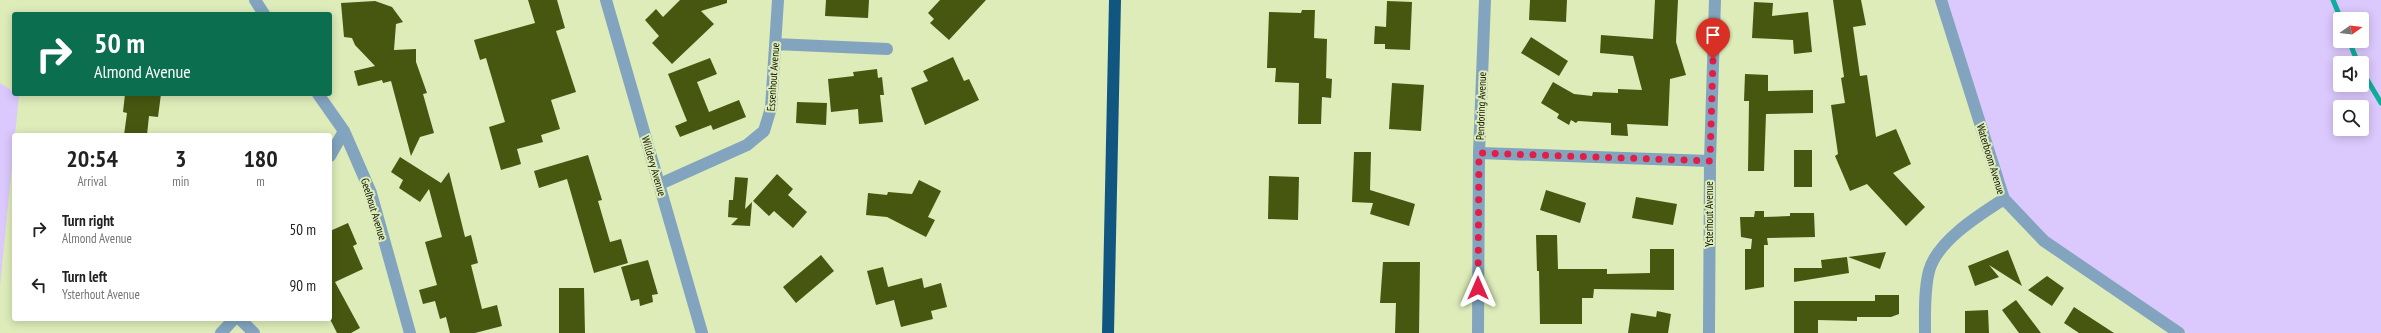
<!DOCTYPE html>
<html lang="en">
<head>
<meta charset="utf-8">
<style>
	:root { --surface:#fff; --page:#f2f2f2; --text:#222; --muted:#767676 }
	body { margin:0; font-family:"PT Sans Narrow",sans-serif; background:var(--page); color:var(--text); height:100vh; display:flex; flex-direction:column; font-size:15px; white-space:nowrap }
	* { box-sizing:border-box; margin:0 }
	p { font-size:13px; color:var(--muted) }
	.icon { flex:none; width:22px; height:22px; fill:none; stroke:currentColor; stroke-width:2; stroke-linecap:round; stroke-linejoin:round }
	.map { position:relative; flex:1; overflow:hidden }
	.side { position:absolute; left:12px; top:133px; width:320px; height:188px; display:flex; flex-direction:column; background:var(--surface); border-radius:4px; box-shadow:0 2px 10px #0003 }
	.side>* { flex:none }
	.top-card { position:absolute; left:12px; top:12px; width:320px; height:84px; border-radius:4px; box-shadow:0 2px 10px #0003; background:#0b6e4f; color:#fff; overflow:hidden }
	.needle { width:26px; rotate:76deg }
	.buttons { position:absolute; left:2333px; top:12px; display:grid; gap:8px }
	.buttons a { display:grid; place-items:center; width:36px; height:36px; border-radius:4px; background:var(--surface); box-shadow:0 2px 10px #0003; font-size:20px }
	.pin { position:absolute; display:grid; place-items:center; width:34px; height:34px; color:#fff; margin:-41px -17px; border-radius:50% 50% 50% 0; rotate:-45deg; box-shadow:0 0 4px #0007 }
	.pin .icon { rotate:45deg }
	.me { position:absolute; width:44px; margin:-22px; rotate:0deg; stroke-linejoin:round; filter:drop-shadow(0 0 3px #0008) }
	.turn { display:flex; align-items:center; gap:14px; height:84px; padding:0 16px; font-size:18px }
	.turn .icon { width:52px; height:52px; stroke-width:2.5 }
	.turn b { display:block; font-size:28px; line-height:34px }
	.eta { display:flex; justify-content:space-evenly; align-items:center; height:68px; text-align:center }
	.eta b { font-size:24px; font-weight:600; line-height:28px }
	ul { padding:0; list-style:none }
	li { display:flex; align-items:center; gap:12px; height:56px; padding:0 16px }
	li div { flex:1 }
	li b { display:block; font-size:15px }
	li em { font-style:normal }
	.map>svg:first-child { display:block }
</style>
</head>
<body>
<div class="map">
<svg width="2381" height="333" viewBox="0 0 2381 333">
	<rect width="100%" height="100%" fill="#ddecb9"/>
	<!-- green -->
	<path fill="#dbc8fc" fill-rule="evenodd" d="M1936,0H2381V333H2187L2002,207ZM2340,19H2362V41H2340ZM2340,63H2362V85H2340ZM2340,107H2362V129H2340Z
		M0,83L14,92V94L19,95L0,286Z"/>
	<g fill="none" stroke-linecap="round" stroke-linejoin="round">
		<!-- stream -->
		<path stroke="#11ad9b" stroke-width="5" d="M2333,0L2341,19
			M2349,41L2358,63
			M2362,71L2381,103"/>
	</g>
	<!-- building -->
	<path fill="#485710" d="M528,0H557L565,28L556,31L576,92L551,100L560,129L541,135L543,142L517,149L521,164L501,170L489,127L505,122L486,58L480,60L474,40L535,23Z
		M680,0H727V3L701,11L714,24L672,64L652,43L659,36L645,20L656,9L663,17Z
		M826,0H869L868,18L825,16Z
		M940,0H986L949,40L930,23L934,19L928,13Z
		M1530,0H1567L1566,22L1529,20Z
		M1655,0H1678L1676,42L1686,75L1670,79L1668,126L1627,124L1628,136L1611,135V123L1578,121L1576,123L1571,120L1569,125L1557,118L1559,114L1541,103L1553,82L1574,94L1592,96L1593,92L1618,93V89L1642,90L1633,56L1600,53L1601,35L1653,39Z
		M1833,0H1861L1866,25L1853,27L1860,76L1867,75L1876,137L1896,129L1911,164L1893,173L1925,207L1906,226L1867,184L1850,191L1835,156L1838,154L1831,105L1845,103L1841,78L1844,77Z
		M375,1L392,7L403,22L396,24L394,50L416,49V62L427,93L423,94L434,133L420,137L411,156L391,81L383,83L382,80L358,86L354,71L375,66L355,45L352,38L344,37L341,3Z
		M1387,1L1412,2L1410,50L1385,49V44H1374L1375,26L1386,27Z
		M1754,2L1773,3L1772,16L1808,12L1812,52L1794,54L1793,40L1752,38Z
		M1302,10H1315L1314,38L1327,39L1326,78L1332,79L1331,98L1322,97L1321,124H1298L1299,83L1275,82L1276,68H1267L1269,12L1301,13Z
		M1531,37L1568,61L1559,76L1521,53Z
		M953,57L964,81L969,79L979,100L925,125L911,88L928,81L923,71Z
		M710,58L717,74L697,82L709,112L739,100L746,117L713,130L711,125L680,137L675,126L687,121L668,74Z
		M877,69L878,78L882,77L884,95H880L883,122L859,124L858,109L831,112L828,79L854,76L853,72Z
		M1745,74L1768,75V91L1813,90V113L1766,114L1764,171H1748L1749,101H1744Z
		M1392,83L1424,85L1421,131L1389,129Z
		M125,94H161L158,117L149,116L147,135H124L127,113L123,112Z
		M797,102L827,103L826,125L796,123Z
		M1794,150H1812V187H1794Z
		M1354,152H1371L1370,190L1415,204L1409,226L1370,214L1373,203L1352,202Z
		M588,155L602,200L598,201L610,242L621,239L628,263L594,273L567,179L539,188L534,171Z
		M400,157L441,183L449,172L465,237L471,235L478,263L471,265L482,309L497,305L502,326L475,333H450L446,317L440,319L435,301L423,304L419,290L437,285L425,242L442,237L429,189L420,202L399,188L403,180L391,172Z
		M777,174L793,189L788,195L807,212L793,228L774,211L769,216L753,201Z
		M1269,176L1299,177L1298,220L1268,219Z
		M735,177L748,178L745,209L752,202L750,226L731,225L738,218L728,217L729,200H733Z
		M919,180L941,191L928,217L935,220L926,237L887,217L866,215L868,193L887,195L888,192L912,194Z
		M1546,190L1586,203L1580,223L1540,210Z
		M1636,197L1677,204L1673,225L1632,218Z
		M1755,211H1764V217L1790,216V213H1814L1815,237L1767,238L1768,245H1764V287L1745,290V249H1751L1752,239L1741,237L1740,217H1754Z
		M348,223L357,244L353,246L363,269L335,282L360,328L351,333H337L330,319V231Z
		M1536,235H1557L1558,269H1607V274L1650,273V249H1674V290L1594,289L1593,298H1582V324H1540L1539,271H1537Z
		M2008,250L2022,286L1989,265L1999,277L1975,286L1968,266Z
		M1886,252L1880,269L1848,257Z
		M821,255L834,271L796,303L783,287Z
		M1847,257L1849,273L1794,282V268H1822L1821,260Z
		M648,260L658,294L652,295L653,302L640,306L639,299L631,301L621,267Z
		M1383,262H1420L1419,333H1395L1396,303H1380Z
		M883,267L888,287L922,278L924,288L941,283L947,307L931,311L933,319L901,327L894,300L876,305L867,271Z
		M2047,276L2064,288L2052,306L2028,290Z
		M559,288H584L585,333H559Z
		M1875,295H1899V314L1891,317H1857V321L1818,320V333H1794V301H1875Z
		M2016,300L2041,333H2019L2002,310Z
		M2074,307L2114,333H2079L2064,323Z
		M1988,310L1989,333H1965V311Z
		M1657,311L1671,314L1668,333H1628L1631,313L1656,317Z"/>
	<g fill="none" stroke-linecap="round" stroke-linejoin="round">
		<!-- minor -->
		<path stroke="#82a4be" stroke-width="12" d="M255,0L264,14
			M606,0L702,333
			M1941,0L2004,199L2044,241L2179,333
			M775,44L887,49
			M318,94L344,131L371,193L410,333
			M1479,153L1710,161
			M330,156L344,131
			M660,184L747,145L764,131L771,108L778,0
			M240,319L254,333
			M221,333L234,319
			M1478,333L1479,153L1485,0
			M1709,333L1710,161L1715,0
			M1925,333C1925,313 1924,291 1929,271C1937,241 1979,215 2004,199"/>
		<!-- highway -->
		<path stroke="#115680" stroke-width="12" d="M1108,333L1115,0"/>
	</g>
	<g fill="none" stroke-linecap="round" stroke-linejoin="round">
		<!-- route -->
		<path stroke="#e11d48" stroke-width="7" stroke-dasharray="0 12.6" d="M1478,288L1479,153L1710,161L1713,59"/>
	</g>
	<g text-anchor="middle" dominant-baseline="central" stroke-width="4" stroke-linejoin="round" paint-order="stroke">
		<!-- street labels -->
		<g font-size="11" fill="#0f1403" stroke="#ddecb9">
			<text transform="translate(773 77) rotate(-86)">Essenhout Avenue</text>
			<text transform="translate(1481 106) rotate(-88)">Pendoring Avenue</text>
			<text transform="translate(1991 159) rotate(73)">Waterboom Avenue</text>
			<text transform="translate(654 166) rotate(74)">Willdevy Avenue</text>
			<text transform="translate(374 209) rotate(73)">Geelhout Avenue</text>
			<text transform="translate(1709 214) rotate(-90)">Ysterhout Avenue</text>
		</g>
	</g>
</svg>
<div class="buttons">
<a><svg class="needle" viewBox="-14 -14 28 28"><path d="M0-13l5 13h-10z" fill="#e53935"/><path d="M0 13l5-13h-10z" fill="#767676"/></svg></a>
<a><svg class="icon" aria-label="sound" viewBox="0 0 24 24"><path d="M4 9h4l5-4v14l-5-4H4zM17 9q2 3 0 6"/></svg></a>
<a><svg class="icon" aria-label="search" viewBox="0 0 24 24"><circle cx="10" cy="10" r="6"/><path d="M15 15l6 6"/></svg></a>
</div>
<div class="pin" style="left:1713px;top:59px;background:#d93025"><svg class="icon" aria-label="arrive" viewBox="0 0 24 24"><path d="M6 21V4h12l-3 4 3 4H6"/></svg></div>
<svg class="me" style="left:1478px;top:288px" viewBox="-20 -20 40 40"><path d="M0-17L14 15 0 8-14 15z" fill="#e11d48" stroke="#fff" stroke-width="4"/></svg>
<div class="top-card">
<div class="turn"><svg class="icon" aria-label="right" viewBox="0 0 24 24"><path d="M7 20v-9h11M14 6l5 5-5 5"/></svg><div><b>50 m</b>Almond Avenue</div></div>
</div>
<section class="side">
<div class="eta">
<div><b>20:54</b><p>Arrival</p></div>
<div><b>3</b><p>min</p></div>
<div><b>180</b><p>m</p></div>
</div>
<ul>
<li><svg class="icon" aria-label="right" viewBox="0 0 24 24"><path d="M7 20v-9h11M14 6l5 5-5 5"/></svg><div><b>Turn right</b><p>Almond Avenue</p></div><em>50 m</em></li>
<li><svg class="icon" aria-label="left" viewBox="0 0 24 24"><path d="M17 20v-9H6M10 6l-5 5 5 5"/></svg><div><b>Turn left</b><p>Ysterhout Avenue</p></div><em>90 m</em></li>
</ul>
</section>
</div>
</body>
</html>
